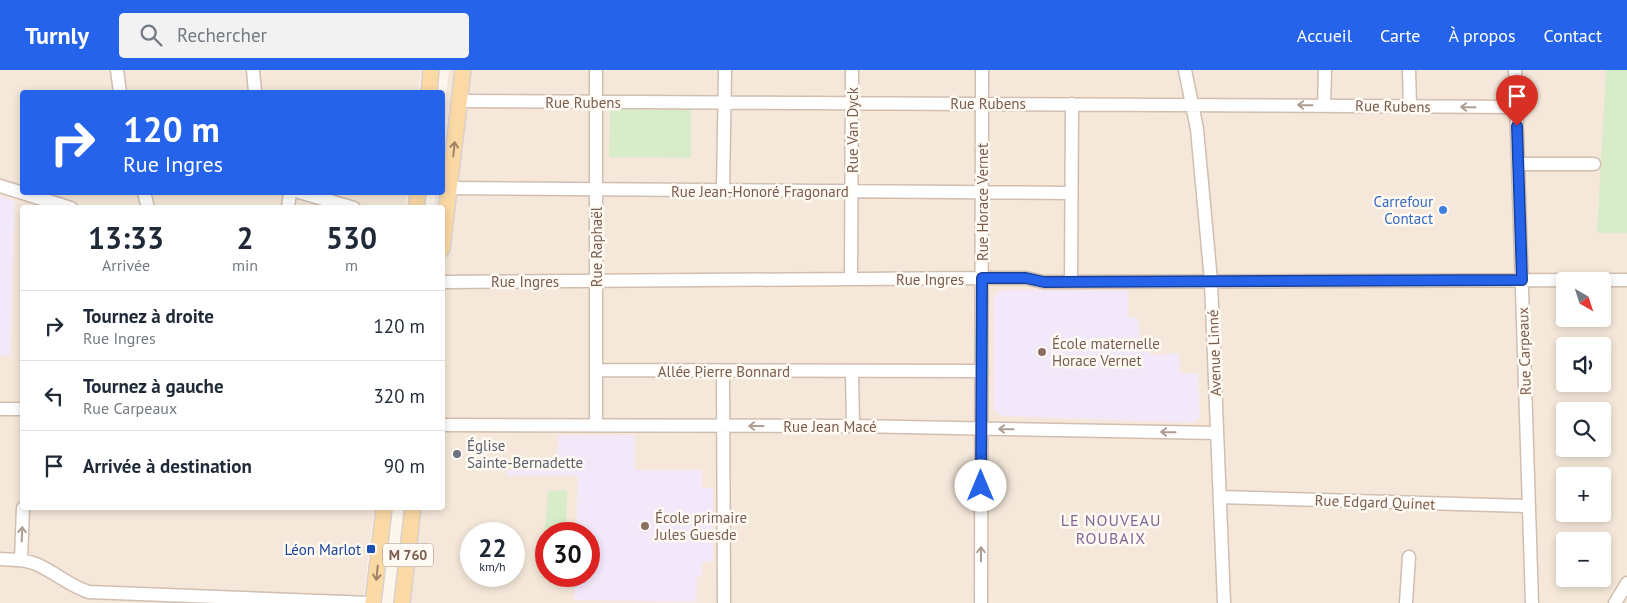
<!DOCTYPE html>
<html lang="fr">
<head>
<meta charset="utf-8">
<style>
	:root { --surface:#fff; --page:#f2f2f3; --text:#1f2937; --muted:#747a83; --line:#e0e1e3; --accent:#2563eb }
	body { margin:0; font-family:"PT Sans",sans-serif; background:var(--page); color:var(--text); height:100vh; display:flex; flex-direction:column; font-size:19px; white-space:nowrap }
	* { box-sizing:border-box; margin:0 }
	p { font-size:16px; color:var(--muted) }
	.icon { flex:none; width:28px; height:28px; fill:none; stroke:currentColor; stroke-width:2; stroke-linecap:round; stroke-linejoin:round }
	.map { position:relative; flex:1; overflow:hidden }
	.sheet { position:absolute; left:20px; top:135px; width:425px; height:305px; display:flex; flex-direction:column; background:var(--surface); border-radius:5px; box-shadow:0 2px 8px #0003 }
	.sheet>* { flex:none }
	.hud { position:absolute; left:20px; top:20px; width:425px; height:105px; border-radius:5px; box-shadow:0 2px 8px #0003; background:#2563eb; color:#fff; overflow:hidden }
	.needle { width:32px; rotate:141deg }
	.tools { position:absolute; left:1556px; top:202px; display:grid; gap:10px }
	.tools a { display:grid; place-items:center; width:55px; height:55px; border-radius:5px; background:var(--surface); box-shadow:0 2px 8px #0003; font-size:25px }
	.speed { position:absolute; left:460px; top:452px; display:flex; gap:10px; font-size:25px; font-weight:700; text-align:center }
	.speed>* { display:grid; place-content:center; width:65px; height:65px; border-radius:50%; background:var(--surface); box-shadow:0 2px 8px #0003; line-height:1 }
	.speed small { font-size:12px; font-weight:400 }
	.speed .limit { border:8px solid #d22; background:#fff; color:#111 }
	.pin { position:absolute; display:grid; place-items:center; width:42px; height:42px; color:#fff; margin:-51px -21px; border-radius:50% 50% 50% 0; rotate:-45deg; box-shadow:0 0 5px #0007 }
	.pin .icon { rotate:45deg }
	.me { position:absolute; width:55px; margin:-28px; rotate:0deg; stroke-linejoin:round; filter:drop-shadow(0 0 4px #0008) }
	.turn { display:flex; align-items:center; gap:18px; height:105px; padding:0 20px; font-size:22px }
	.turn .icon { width:65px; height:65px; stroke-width:2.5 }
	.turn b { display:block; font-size:35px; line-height:42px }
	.eta { display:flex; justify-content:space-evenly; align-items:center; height:85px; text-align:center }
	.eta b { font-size:30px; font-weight:700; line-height:35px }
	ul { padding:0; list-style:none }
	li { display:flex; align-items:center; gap:15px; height:70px; padding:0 20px; border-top:1px solid var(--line) }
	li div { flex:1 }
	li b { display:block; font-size:19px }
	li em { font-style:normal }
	header { display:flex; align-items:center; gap:30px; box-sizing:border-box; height:70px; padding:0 25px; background:var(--accent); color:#fff }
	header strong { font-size:24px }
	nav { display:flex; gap:28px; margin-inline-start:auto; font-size:18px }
	.search { width:350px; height:45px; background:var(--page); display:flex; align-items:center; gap:12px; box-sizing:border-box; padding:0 18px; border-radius:5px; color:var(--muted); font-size:19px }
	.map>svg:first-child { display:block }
</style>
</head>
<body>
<header>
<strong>Turnly</strong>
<div class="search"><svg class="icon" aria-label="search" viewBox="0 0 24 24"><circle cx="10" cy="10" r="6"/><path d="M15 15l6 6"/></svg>Rechercher</div>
<nav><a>Accueil</a><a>Carte</a><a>À propos</a><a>Contact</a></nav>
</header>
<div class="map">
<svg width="1627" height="533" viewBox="0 0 1627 533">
	<rect width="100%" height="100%" fill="#fdf6ec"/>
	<!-- residential -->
	<path fill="#f5e8da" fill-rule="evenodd" d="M0,0H421L418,22H22V122L407,123L405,138H22V438H374L363,533H0Z
		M449,0H1627V533H394L403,438H442V138L434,137L436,123L442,122V60ZM1565,211H1602V249H1565ZM1565,276H1602V314H1565ZM1565,341H1602V379H1565ZM1565,406H1602V444H1565ZM471,464H514V506H471ZM546,464H589V506H546ZM1565,471H1602V509H1565Z"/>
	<!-- education -->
	<path fill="#f3e8fa" d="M0,126L15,131L10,286H0Z
		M1001,220H1128V248L1133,246L1139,252L1141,277L1152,285L1179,283L1180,303H1198L1200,347L1194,353L1001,346L994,339V226Z
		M558,365H635V400H702V418H713V492H702V506L697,507L696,532L574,530L575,506H589V464H576L578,406H507V400H558Z"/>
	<!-- green -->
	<path fill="#d8ecc9" d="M1606,0H1627V163H1597Z
		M610,39L691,40V88L609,87Z
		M567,420L566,464H546V494L542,493L548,421Z"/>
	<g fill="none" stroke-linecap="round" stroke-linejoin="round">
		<!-- minor casing -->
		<g stroke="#d1beb0" stroke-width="15">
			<path id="minor" d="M117,0L120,22
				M253,0L255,22
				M1185,0L1197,59L1211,211L1224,533
				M1409,0L1410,36
				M1515,0L1532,533
				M459,31L1516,37
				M1324,36L1325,0
				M1518,94H1594
				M0,116L71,138
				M449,118L1070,123
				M723,120L725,0
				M144,122L148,138
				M299,122L354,138
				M288,138L290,122
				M851,209L852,0
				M442,212L982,208H1026L1044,212L1627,210
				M1071,212L1072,34
				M596,300L982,301
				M723,301L724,533
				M852,302L853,356
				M0,339H22
				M596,354V0
				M442,355L853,356L1217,363
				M1220,427L1529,436
				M0,489C12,490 25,489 36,494C55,502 69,516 89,522L370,533
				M21,490L23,438
				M981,533L982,0
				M1406,533L1409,487
				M1615,533L1627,513"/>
		</g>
		<!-- major casing -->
		<g stroke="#dad1cd" stroke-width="18">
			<path id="major" d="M429,22L431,0
				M416,138L418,122
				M442,179L463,0
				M373,533L384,438
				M402,533L413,438"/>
		</g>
		<!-- minor -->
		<use href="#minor" stroke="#fff" stroke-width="12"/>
		<!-- major -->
		<use href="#major" stroke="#fbd9a5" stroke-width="15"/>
	</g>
	<!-- one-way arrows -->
	<defs><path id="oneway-shaft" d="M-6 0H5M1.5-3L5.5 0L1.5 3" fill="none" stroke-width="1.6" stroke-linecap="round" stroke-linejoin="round" transform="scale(1.25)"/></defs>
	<g stroke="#af9d94">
		<use href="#oneway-shaft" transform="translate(1305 35) rotate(-179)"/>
		<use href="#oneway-shaft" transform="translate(1468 37) rotate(-179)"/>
		<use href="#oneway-shaft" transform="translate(756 356) rotate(180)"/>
		<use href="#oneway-shaft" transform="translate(1006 359) rotate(-179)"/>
		<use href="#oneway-shaft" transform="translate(1168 362) rotate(-179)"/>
		<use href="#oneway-shaft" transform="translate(22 464) rotate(-88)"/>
		<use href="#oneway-shaft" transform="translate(981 484) rotate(-90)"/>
	</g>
	<g stroke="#a18267">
		<use href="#oneway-shaft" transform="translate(454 79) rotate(-84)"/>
		<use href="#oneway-shaft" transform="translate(377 503) rotate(96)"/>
	</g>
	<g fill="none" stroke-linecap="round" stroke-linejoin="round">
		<!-- route casing -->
		<g stroke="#184099" stroke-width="12">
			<path id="route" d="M981,416L982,208H1026L1044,212L1522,210L1517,56"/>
		</g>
		<!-- route -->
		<use href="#route" stroke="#2563eb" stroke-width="9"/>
	</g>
	<!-- markers -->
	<circle fill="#3f7fe0" stroke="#fffaf3" stroke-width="2" cx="1443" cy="140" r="5"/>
	<g fill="#8d6e63" stroke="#fffaf3" stroke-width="2">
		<circle cx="1042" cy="282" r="5"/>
		<circle cx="645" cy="456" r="5"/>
	</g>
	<circle fill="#6b7280" stroke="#fffaf3" stroke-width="2" cx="457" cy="384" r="5"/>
	<rect fill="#1a4fb4" stroke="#fffaf3" stroke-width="2" x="366" y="474" width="10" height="10" rx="2.5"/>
	<g text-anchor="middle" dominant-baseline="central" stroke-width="5" stroke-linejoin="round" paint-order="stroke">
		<!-- shield labels -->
		<rect fill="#fffaf3" stroke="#a28b7f" stroke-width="1" x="383" y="473.5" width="50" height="23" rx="4"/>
		<g font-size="14" font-weight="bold" fill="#7a5c4d">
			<text x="408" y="485">M 760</text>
		</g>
		<!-- street labels -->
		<g font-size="15" fill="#7a5c4d" stroke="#fffaf3">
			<text x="583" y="32">Rue Rubens</text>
			<text x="988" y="33">Rue Rubens</text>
			<text transform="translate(1393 36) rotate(1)">Rue Rubens</text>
			<text transform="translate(852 60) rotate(-90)">Rue Van Dyck</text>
			<text x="760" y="121">Rue Jean-Honoré Fragonard</text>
			<text transform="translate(982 132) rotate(-90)">Rue Horace Vernet</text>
			<text transform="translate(596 177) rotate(-90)">Rue Raphaël</text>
			<text x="930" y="209">Rue Ingres</text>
			<text x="525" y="211">Rue Ingres</text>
			<text transform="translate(1524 281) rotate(-92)">Rue Carpeaux</text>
			<text transform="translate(1214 283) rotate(-92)">Avenue Linné</text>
			<text x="724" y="301">Allée Pierre Bonnard</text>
			<text x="830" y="356">Rue Jean Macé</text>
			<text transform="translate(1375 432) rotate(2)">Rue Edgard Quinet</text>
		</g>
		<!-- shop labels -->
		<g font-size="15" fill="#366cbe" stroke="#fffaf3" text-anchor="end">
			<text x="1433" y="131">Carrefour<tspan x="1433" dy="17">Contact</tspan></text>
		</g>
		<!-- education labels -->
		<g font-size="15" fill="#785e54" stroke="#fffaf3" text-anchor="start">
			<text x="1052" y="273">École maternelle<tspan x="1052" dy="17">Horace Vernet</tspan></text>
			<text x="655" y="447">École primaire<tspan x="655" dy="17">Jules Guesde</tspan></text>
		</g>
		<!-- worship labels -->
		<g font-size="15" fill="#5b616d" stroke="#fffaf3" text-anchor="start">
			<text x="467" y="375">Église<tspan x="467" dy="17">Sainte-Bernadette</tspan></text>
		</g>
		<!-- transit labels -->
		<g font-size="15" fill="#164399" stroke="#fffaf3" text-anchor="end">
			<text x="361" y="479">Léon Marlot</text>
		</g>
		<!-- neighbourhood labels -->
		<g font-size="16" letter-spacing="1" fill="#846695" stroke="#fffaf3">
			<text x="1111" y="450">LE NOUVEAU<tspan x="1111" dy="18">ROUBAIX</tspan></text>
		</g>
	</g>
</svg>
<div class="tools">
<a><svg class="needle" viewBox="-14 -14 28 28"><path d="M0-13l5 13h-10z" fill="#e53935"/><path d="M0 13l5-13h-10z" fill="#747a83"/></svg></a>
<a><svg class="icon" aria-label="sound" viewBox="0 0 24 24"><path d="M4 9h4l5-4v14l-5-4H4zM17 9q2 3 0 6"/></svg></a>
<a><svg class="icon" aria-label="search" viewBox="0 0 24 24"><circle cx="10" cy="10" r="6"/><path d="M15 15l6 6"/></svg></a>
<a>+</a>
<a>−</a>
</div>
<div class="speed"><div>22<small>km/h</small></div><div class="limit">30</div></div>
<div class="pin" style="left:1517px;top:56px;background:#d93025"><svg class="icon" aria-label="arrive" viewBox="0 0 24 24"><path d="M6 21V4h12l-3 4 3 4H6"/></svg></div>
<svg class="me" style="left:981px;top:416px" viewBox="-20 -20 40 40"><circle r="19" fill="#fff"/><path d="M0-13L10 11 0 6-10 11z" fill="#2563eb"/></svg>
<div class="hud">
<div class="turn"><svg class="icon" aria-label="right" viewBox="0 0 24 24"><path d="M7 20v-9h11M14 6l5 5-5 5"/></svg><div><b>120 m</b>Rue Ingres</div></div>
</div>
<section class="sheet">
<div class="eta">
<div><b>13:33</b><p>Arrivée</p></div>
<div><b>2</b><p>min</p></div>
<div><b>530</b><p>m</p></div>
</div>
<ul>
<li><svg class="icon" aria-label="right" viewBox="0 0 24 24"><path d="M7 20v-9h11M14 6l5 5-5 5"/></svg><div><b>Tournez à droite</b><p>Rue Ingres</p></div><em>120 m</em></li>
<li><svg class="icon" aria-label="left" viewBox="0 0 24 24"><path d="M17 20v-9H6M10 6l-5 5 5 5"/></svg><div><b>Tournez à gauche</b><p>Rue Carpeaux</p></div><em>320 m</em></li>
<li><svg class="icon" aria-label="arrive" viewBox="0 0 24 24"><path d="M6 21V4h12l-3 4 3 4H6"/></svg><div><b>Arrivée à destination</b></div><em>90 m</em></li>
</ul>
</section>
</div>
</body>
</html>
